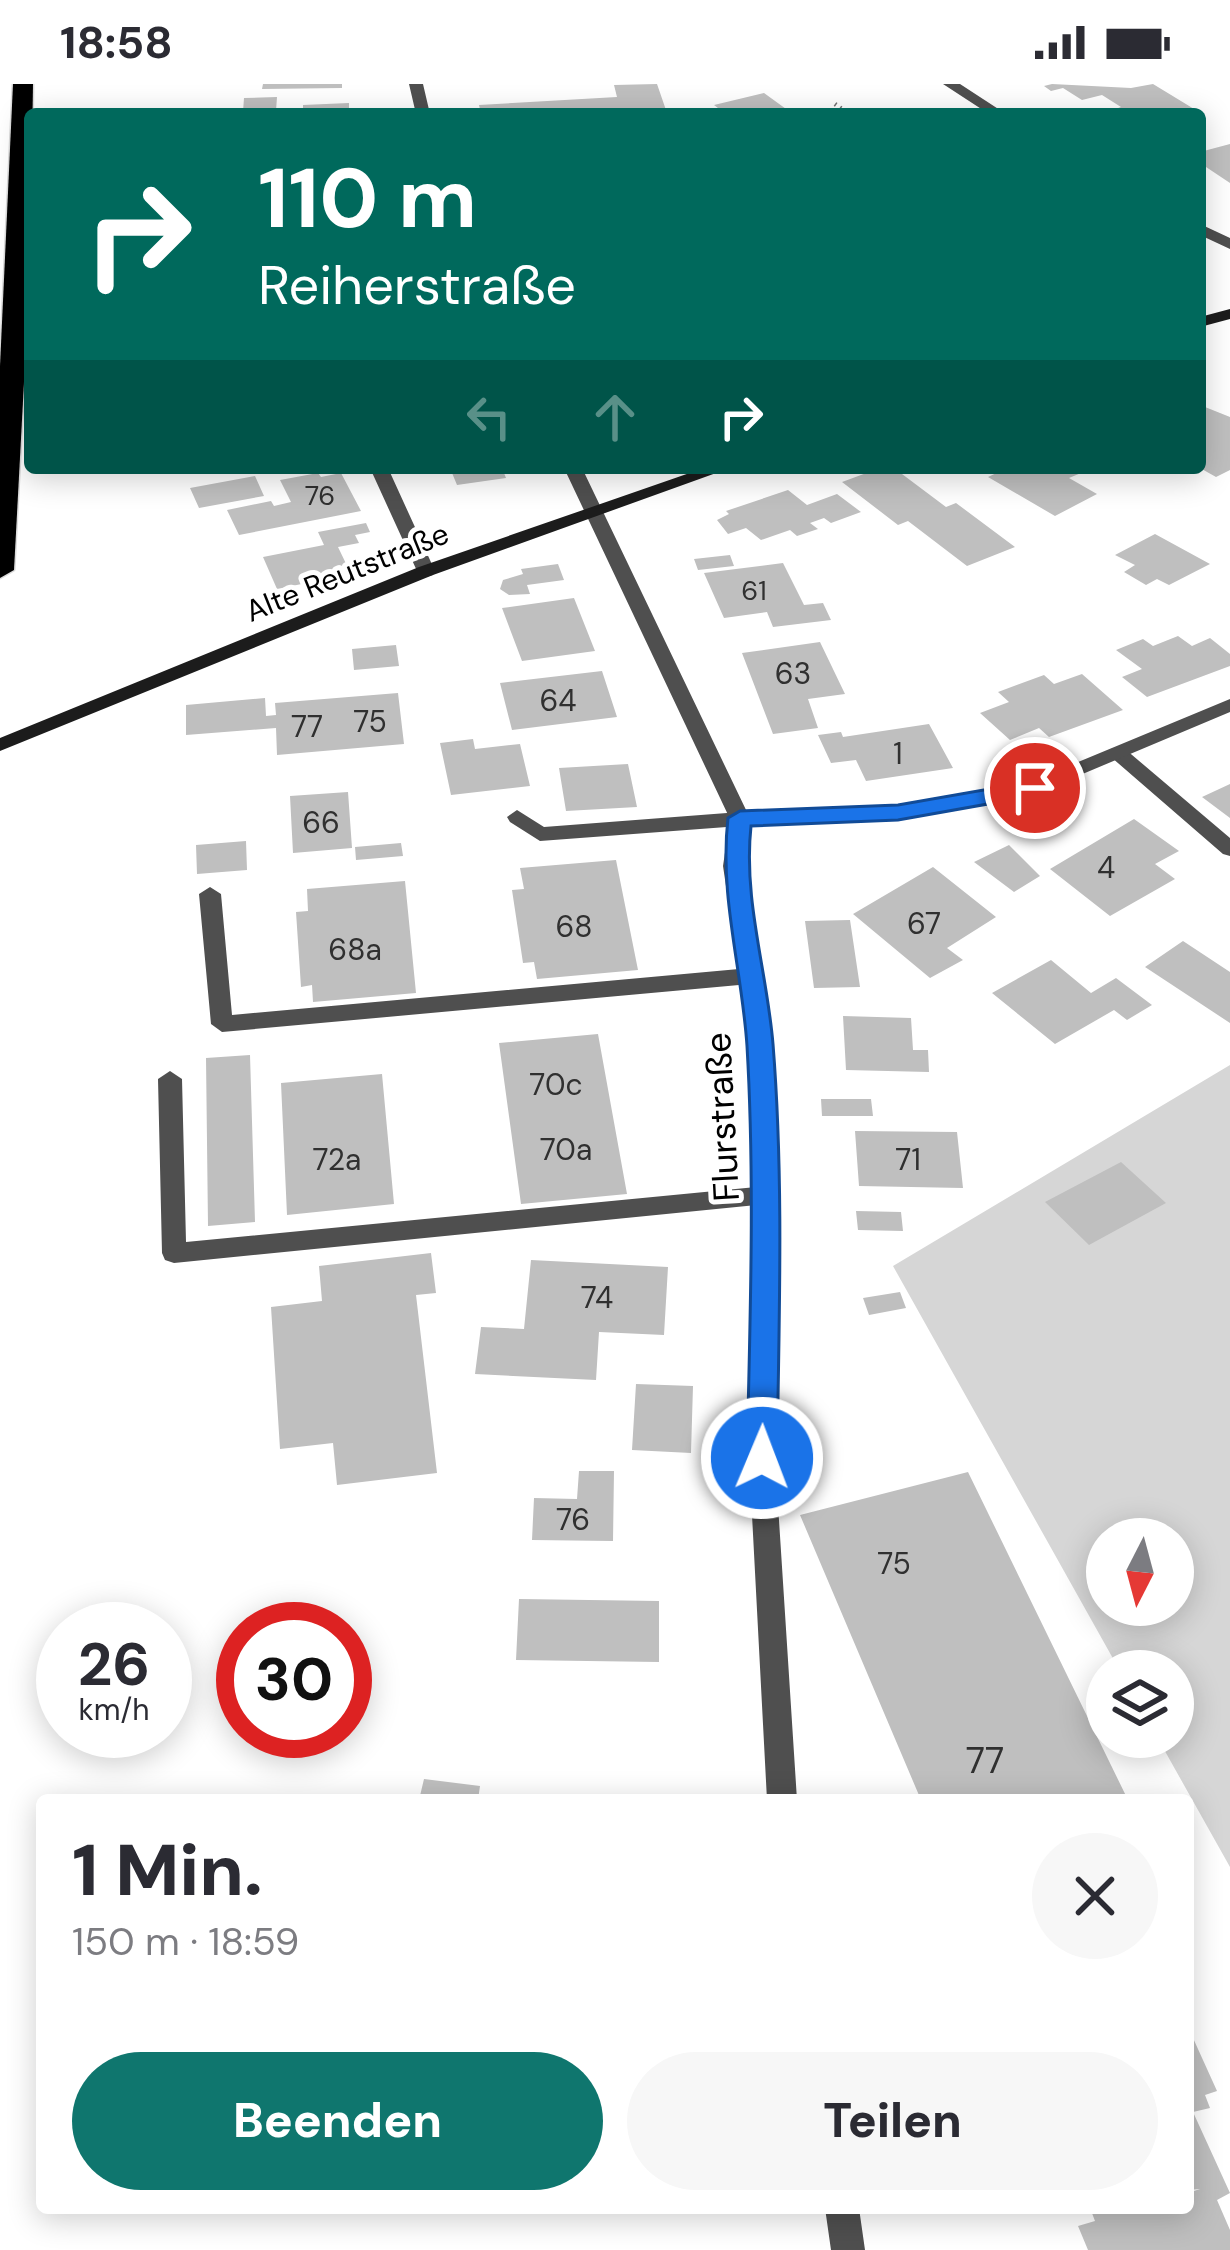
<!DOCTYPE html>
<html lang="de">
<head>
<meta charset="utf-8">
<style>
	:root { --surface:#fff; --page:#f7f7f7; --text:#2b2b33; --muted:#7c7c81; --accent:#0f766e }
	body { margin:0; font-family:"DM Sans",sans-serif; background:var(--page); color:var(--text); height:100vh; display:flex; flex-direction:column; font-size:45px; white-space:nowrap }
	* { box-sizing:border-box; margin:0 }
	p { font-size:39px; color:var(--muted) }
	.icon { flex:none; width:66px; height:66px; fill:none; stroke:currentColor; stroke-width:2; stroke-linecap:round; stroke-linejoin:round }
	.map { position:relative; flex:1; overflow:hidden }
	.panel { position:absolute; left:36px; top:1710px; width:1158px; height:420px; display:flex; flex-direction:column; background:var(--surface); border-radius:12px; box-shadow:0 6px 30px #0003 }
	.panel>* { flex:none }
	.guide { position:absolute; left:24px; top:24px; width:1182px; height:366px; border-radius:12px; box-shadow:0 6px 30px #0003; background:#00695c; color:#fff; overflow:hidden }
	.needle { width:78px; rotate:186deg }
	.buttons { position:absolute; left:1086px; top:1434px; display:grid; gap:24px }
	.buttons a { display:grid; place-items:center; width:108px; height:108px; border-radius:50%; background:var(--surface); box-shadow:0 6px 30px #0003; font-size:60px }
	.speed { position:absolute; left:36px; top:1518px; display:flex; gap:24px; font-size:60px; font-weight:700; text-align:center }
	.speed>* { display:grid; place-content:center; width:156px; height:156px; border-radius:50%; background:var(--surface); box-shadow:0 6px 30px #0003; line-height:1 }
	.speed small { font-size:30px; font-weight:400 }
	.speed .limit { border:18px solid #d22; background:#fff; color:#111 }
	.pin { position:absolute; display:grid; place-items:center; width:102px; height:102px; color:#fff; margin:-51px; border:6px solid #fff; border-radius:50%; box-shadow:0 3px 12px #0007 }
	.me { position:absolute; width:132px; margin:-66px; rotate:1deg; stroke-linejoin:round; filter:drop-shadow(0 0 9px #0008) }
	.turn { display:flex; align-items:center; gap:42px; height:252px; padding:0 36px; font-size:54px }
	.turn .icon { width:156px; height:156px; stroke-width:2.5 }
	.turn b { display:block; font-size:84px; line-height:102px }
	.lanes { display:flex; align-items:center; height:114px; padding:0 36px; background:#0003; justify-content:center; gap:60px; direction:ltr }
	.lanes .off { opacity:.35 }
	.round { display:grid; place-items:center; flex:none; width:126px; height:126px; border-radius:63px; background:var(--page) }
	.headline { display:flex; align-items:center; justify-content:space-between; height:204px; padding:0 36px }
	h1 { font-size:72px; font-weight:800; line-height:90px }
	.button { display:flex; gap:24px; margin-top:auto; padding:24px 36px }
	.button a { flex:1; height:138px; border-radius:72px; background:var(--accent); color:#fff; font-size:48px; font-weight:800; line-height:138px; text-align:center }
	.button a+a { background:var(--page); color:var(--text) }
	.status { display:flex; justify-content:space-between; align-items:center; height:84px; padding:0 60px; background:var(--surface); direction:ltr }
	.status svg { height:33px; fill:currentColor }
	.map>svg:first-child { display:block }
</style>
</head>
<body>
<div class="status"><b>18:58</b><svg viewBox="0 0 49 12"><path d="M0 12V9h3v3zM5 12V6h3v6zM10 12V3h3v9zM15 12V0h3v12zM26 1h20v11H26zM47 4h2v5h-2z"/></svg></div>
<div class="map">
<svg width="1230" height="2166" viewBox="0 0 1230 2166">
	<rect width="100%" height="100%" fill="#fff"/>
	<!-- green -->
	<path fill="#d6d6d6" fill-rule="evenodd" d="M1230,981V1783L1157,1653H1173V1587H1120L893,1182ZM1107,1455H1173V1521H1107Z"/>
	<!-- building -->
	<path fill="#bfbfbf" d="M263,0H342V4L262,5Z
		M657,0L667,29L481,30L479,21L617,13L614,1Z
		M1052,0L1131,4L1153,0L1199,28L1115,30L1110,27L1121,23L1102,11L1082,16L1063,4L1051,7L1044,2Z
		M764,9L793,30H726L714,21Z
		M277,13L276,27L243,28L244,14Z
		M349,19V30H303V21Z
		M1230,60V99L1200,79V68Z
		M1205,323L1230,333V386L1216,393L1200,384V326Z
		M450,384H502L506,394L457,401Z
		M880,384H894L946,423L956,419L1015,463L967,482L908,437L898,441L842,398Z
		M1007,384H1073L1081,389L1069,394L1097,410L1055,432L988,393Z
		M318,389L321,393L341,389L361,427L239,451L227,426L271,417L274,422L291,418L280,396Z
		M255,392L264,412L199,424L190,404Z
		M788,406L807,421L837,410L861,428L831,439L824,434L810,439L818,445L797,452L790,446L761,456L746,444L728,450L717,436L729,430L726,427Z
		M366,439L370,448L355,451L359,459L338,463L351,490L277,505L263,473L324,461L318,448Z
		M1155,450L1210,480L1169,501L1157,495L1146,501L1124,488L1135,481L1115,471Z
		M730,471L734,482L698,486L694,475Z
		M783,479L804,521L823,519L831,536L773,543L767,528L724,534L704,489Z
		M558,480L564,496L527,501L530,510L509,511L500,505L503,496L523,490L521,485Z
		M574,514L595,567L522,577L502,524Z
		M1178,552L1192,562L1210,554L1230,570V582L1147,613L1122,593L1142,585L1116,566L1143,555L1153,562Z
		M820,558L845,610L808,615L818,644L773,650L742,569Z
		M396,561L399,582L354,586L352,565Z
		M602,587L617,633L512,646L500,599Z
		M1082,590L1123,626L1049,653L1039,644L1010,656L980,629L1009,618L998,608L1044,591L1054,600Z
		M398,609L404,660L277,671L276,644L186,651V621L265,614L266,632L276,631L275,619Z
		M929,640L953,684L866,697L856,676L831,679L818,651L841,648L843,653Z
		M473,655L475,665L520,660L530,702L451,711L440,659Z
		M628,680L637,723L566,727L559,684Z
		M1230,700V734L1202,713Z
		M348,708L352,764L293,769L290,712Z
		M1134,735L1179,767L1155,780L1175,795L1110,832L1050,785Z
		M246,757L247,786L197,790L196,761Z
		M401,759L403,772L356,776L355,763Z
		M1009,761L1040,792L1014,808L974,778Z
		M616,776L638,886L537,895L534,878L523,879L512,806L524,805L520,784Z
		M933,783L996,833L947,864L963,876L930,894L853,830Z
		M405,797L416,909L313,918L312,901L301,903L296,828L308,827L307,805Z
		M850,836L860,903L814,904L805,837Z
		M1183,857L1230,888V939L1145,883Z
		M1051,876L1091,909L1116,894L1152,921L1127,936L1114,926L1055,960L992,909Z
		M843,932L911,934L913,966H928L929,988L846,986Z
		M598,950L627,1110L521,1120L499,959Z
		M250,971L255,1138L208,1142L206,974Z
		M382,990L394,1120L287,1131L281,999Z
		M821,1015H871L873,1032H822Z
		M855,1047L957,1048L963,1104L859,1102Z
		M1121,1078L1166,1119L1089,1161L1045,1118Z
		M856,1127L901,1128L903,1147L858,1146Z
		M431,1169L436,1209L416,1211L437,1389L337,1401L333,1359L280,1365L271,1223L322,1217L319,1182Z
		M531,1176L668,1183L664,1251L599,1248L596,1296L475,1290L481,1243L524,1245Z
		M900,1208L906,1224L869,1231L863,1214Z
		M636,1300L693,1302L691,1369L632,1366Z
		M579,1387H614L613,1457L532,1456L534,1414L577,1415Z
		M968,1388L1128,1716H921L800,1431Z
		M519,1515L659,1517V1578L516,1576Z
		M424,1695L480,1702L478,1716H419Z
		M1188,1943L1217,2007L1205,2011L1210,2024L1193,2028L1230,2109L1217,2116L1230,2146V2166H1088L1078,2142L1095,2137L1090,2124H1188V2109L1200,2105L1188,2106Z"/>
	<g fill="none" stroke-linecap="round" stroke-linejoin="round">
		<!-- highway casing -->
		<g stroke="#dbdbdb" stroke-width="3">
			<path id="highway" d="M13,0H33L30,186L14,486L0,494V282Z"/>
		</g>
		<!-- path -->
		<path stroke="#717171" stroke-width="4.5" stroke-dasharray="1.5 4.5" stroke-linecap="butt" d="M835,20L849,30"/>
		<!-- lane -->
		<path fill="#4f4f4f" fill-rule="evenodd" d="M370,384H388L435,487L433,491L426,493L417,487Z
			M1118,663L1125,665L1230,754V772L1223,770L1111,673V665Z
			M517,726L544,743L740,728L750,735L740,742L540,757L510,738L507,733Z
			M210,803L221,810L232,931L750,884L761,892L750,900L222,948L211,940L199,810Z
			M170,987L182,995L186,1158L766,1102L775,1105L778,1111L775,1117L766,1120L174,1179L165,1176L162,1169L158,995Z"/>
		<!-- street -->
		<path fill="#4f4f4f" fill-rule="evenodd" d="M409,0H423L430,30H416Z
			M943,0H960L1006,30H989Z
			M1200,140L1230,154V165L1200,151Z
			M564,384H582L747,728L898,721L1030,698L1230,615V628L1035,710L898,735L750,741L745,782L771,957L778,1111L775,1374L797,1716H767L749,1374L754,1111L749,957L723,782L730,735Z
			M825,2124H859L865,2166H831Z"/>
		<!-- secondary -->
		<path fill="#1c1c1c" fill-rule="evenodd" d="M1230,225V235L1200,243V233Z
			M704,384H730L433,491L0,667V654L419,483Z"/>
		<!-- highway -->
		<use href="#highway" fill="#000" fill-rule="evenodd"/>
	</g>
	<!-- route -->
	<path fill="#1a73e8" stroke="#114b97" stroke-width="3" d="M1035,697L1047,704L1044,710L898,736L751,742C743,816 767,887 773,960C784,1098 779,1236 777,1374L773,1383L762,1387L752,1383L747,1374C750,1237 755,1099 747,962C742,885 719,812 728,734L740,727L898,721Z"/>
	<g text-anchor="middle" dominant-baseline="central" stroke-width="10" stroke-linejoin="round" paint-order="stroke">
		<!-- far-number labels -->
		<g font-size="27" fill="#303030">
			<text x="320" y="411">76</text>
			<text x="754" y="506">61</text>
		</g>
		<!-- far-street labels -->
		<g font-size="30" fill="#000" stroke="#fff">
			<text transform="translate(347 488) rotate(-22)">Alte Reutstraße</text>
		</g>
		<!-- number labels -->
		<g font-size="30" fill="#303030">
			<text x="793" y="589">63</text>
			<text x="558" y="616">64</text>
			<text x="370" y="637">75</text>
			<text x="307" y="642">77</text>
			<text x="898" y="669">1</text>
			<text x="321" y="738">66</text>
			<text x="1106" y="783">4</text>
			<text x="924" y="839">67</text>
			<text x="574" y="842">68</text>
			<text x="355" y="865">68a</text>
			<text x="556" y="1000">70c</text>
			<text x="566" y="1065">70a</text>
			<text x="337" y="1075">72a</text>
			<text x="908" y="1075">71</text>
			<text x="597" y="1213">74</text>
			<text x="573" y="1435">76</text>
			<text x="894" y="1479">75</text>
		</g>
		<!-- street labels -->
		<g font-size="36" fill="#000" stroke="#fff">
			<text transform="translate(722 1033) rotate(-93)">Flurstraße</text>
		</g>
		<!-- near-number labels -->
		<g font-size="36" fill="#303030">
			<text x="985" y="1676">77</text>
		</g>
	</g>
</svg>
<div class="buttons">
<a><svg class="needle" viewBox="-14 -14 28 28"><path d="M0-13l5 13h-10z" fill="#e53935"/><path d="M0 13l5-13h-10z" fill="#7c7c81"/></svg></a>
<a><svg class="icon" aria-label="layers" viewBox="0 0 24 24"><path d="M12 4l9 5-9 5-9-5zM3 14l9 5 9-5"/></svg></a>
</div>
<div class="speed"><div>26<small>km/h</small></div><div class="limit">30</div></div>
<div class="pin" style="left:1035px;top:704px;background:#d93025"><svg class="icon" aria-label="arrive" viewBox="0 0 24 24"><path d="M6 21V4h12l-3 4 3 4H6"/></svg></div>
<svg class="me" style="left:762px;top:1374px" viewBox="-20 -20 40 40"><circle r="17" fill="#1a73e8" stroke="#fff" stroke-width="3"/><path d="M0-11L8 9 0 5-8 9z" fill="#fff"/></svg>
<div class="guide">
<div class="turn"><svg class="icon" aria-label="right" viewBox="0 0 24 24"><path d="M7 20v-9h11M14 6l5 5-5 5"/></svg><div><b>110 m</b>Reiherstraße</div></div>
<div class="lanes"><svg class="icon off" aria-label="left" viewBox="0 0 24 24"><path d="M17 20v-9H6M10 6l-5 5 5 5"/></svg><svg class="icon off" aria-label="ahead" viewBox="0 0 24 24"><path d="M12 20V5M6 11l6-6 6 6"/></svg><svg class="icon" aria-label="right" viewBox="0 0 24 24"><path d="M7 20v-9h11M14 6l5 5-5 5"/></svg></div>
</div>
<section class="panel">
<div class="headline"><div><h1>1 Min.</h1><p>150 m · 18:59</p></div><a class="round"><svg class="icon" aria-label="close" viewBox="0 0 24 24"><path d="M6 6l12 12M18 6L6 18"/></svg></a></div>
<div class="button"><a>Beenden</a><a>Teilen</a></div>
</section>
</div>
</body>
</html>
